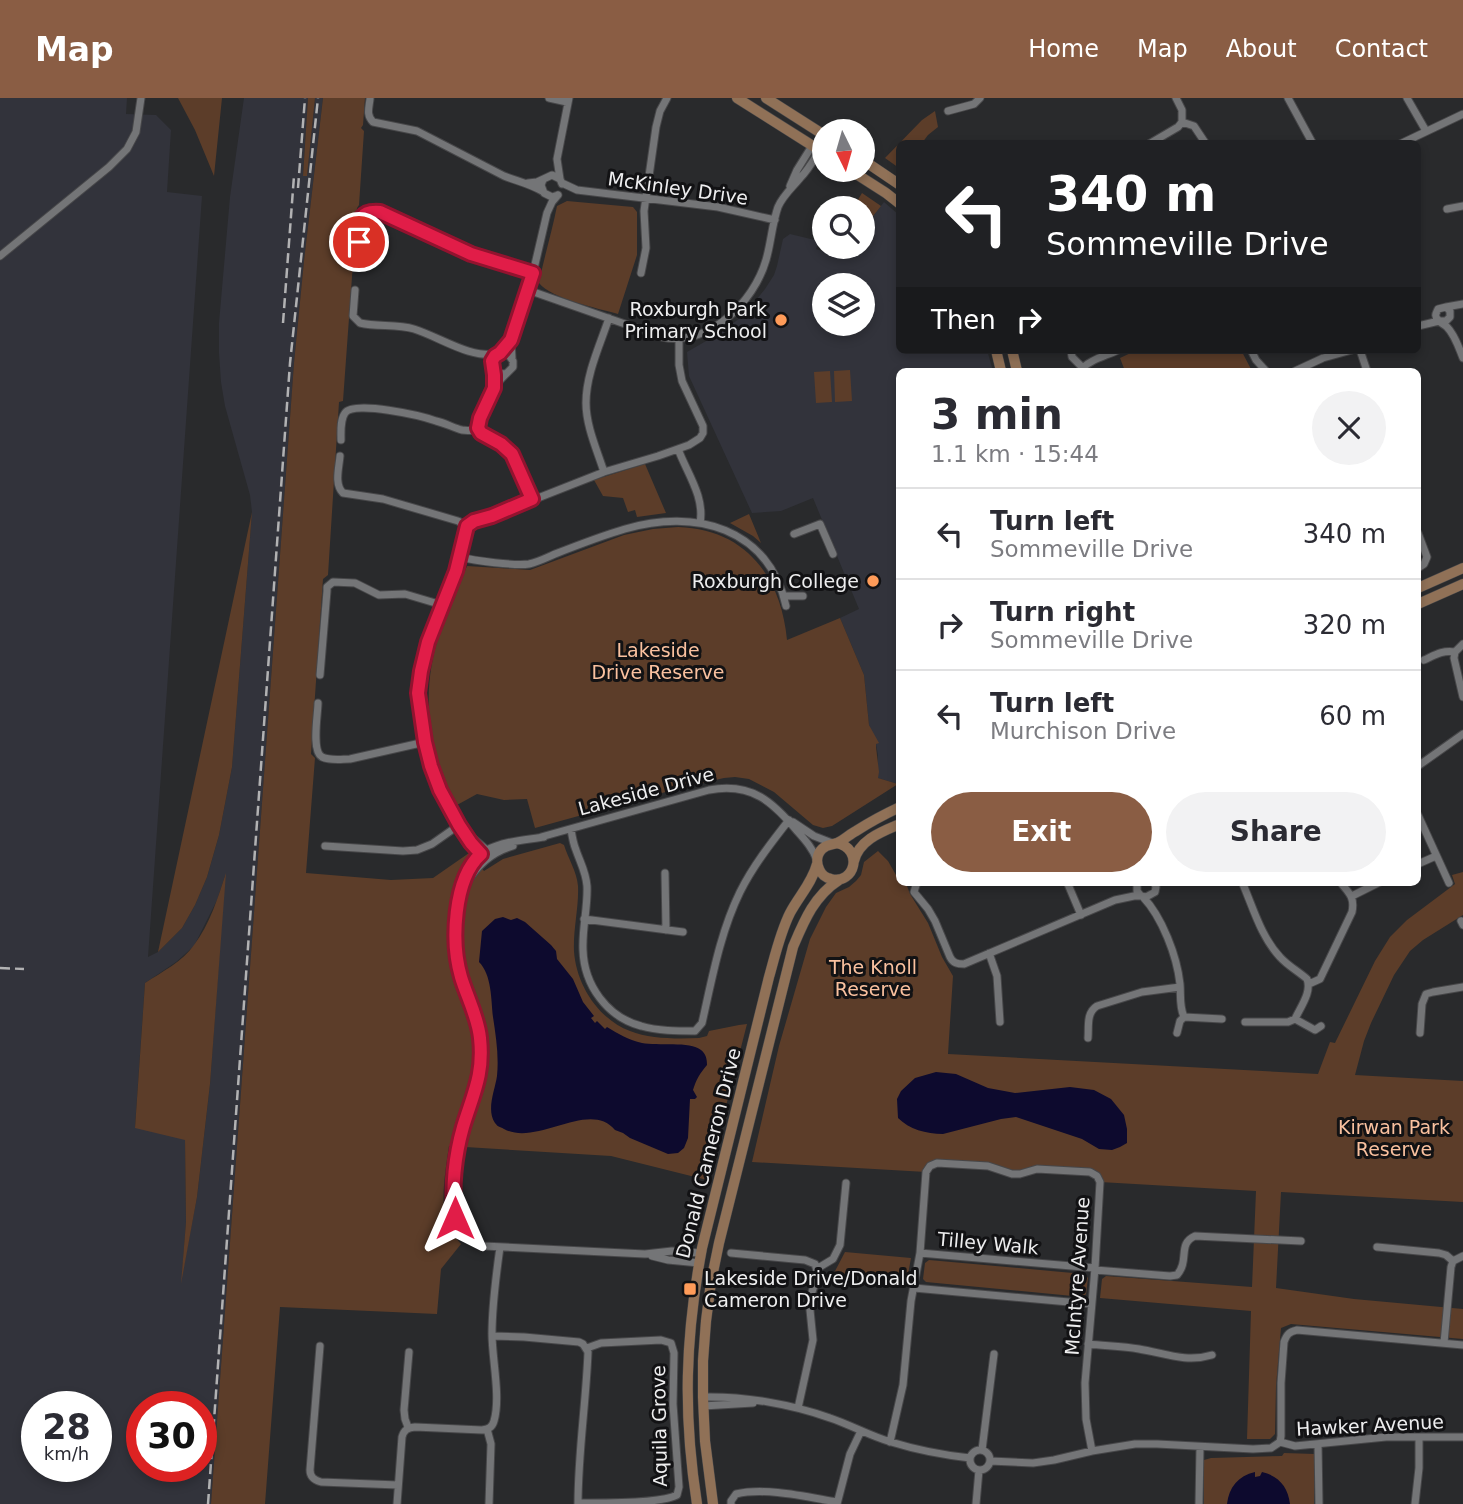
<!DOCTYPE html>
<html lang="en">
<head>
<meta charset="utf-8">
<style>
	:root { --surface:#fff; --page:#f2f2f3; --text:#2b2b33; --muted:#7c7c81; --line:#e1e1e2; --accent:#8a5d44 }
	body { margin:0; font-family:"DejaVu Sans",sans-serif; background:var(--page); color:var(--text); height:100vh; display:flex; flex-direction:column; font-size:26px; white-space:nowrap }
	* { box-sizing:border-box; margin:0 }
	p { font-size:23px; color:var(--muted) }
	.icon { flex:none; width:38px; height:38px; fill:none; stroke:currentColor; stroke-width:2; stroke-linecap:round; stroke-linejoin:round }
	.map { position:relative; flex:1; overflow:hidden }
	.panel { position:absolute; left:896px; top:270px; width:525px; height:518px; display:flex; flex-direction:column; background:var(--surface); border-radius:10px; box-shadow:0 4px 10px #0003 }
	.panel>* { flex:none }
	.hud { position:absolute; left:896px; top:42px; width:525px; height:214px; border-radius:10px; box-shadow:0 4px 10px #0003; background:#202124; color:#fff; overflow:hidden }
	.needle { width:46px; rotate:175deg }
	.controls { position:absolute; left:812px; top:21px; display:grid; gap:14px }
	.controls a { display:grid; place-items:center; width:63px; height:63px; border-radius:50%; background:var(--surface); box-shadow:0 4px 10px #0003; font-size:35px }
	.speed { position:absolute; left:21px; top:1293px; display:flex; gap:14px; font-size:35px; font-weight:700; text-align:center }
	.speed>* { display:grid; place-content:center; width:91px; height:91px; border-radius:50%; background:var(--surface); box-shadow:0 4px 10px #0003; line-height:1 }
	.speed small { font-size:18px; font-weight:400 }
	.speed .limit { border:10px solid #d22; background:#fff; color:#111 }
	.pin { position:absolute; display:grid; place-items:center; width:60px; height:60px; color:#fff; margin:-30px; border:4px solid #fff; border-radius:50%; box-shadow:0 2px 7px #0007 }
	.me { position:absolute; width:77px; margin:-38px; rotate:0deg; stroke-linejoin:round; filter:drop-shadow(0 0 5px #0008) }
	.turn { display:flex; align-items:center; gap:24px; height:147px; padding:0 35px; font-size:32px }
	.turn .icon { width:91px; height:91px; stroke-width:2.5 }
	.turn b { display:block; font-size:49px; line-height:60px }
	.then { display:flex; align-items:center; height:66px; padding:0 35px; background:#0003; gap:14px; font-size:26px }
	.round { display:grid; place-items:center; flex:none; width:74px; height:74px; border-radius:37px; background:var(--page) }
	.summary { display:flex; align-items:center; justify-content:space-between; height:119px; padding:0 35px }
	h1 { font-size:42px; font-weight:800; line-height:52px }
	.action { display:flex; gap:14px; margin-top:auto; padding:14px 35px }
	.action a { flex:1; height:80px; border-radius:42px; background:var(--accent); color:#fff; font-size:28px; font-weight:800; line-height:80px; text-align:center }
	.action a+a { background:var(--page); color:var(--text) }
	ul { padding:0; list-style:none }
	li { display:flex; align-items:center; gap:21px; height:91px; padding:0 35px; border-top:2px solid var(--line) }
	li div { flex:1 }
	li b { display:block; font-size:26px }
	li em { font-style:normal }
	header { display:flex; align-items:center; gap:42px; box-sizing:border-box; height:98px; padding:0 35px; background:var(--accent); color:#fff }
	header strong { font-size:33px }
	nav { display:flex; gap:38px; margin-inline-start:auto; font-size:24px }
	.map>svg:first-child { display:block }
</style>
</head>
<body>
<header>
<strong>Map</strong>
<nav><a>Home</a><a>Map</a><a>About</a><a>Contact</a></nav>
</header>
<div class="map">
<svg width="1463" height="1406" viewBox="0 0 1463 1406">
	<rect width="100%" height="100%" fill="#292a2c"/>
	<!-- built -->
	<path fill="#32333b" fill-rule="evenodd" d="M0,0H127L126,16L156,17L171,32L167,94L202,98L148,859L158,854L182,830L195,807L207,779L219,737L232,669L252,414L250,397L225,308L221,284L219,255V225L230,99L244,0H308L303,77L307,78L315,0H323L304,163L294,265L211,1406H0ZM225,778L210,986L197,1099L182,1177L186,1124L185,1041L135,1029L145,885L176,864L194,848L217,802ZM37,1309H96V1368H37ZM142,1309H201V1368H142Z
		M884,104L899,117L900,252H987L993,273H900L898,686L878,680V657L876,646L869,627L864,577L840,520L859,511L813,400L781,413L752,415L689,278L687,254L720,235L744,217L765,191L774,177L777,168L783,141L790,136L819,143L816,151L822,153L825,149H863V131ZM824,187H863V226H824Z"/>
	<!-- green -->
	<path fill="#5c3d29" d="M178,0H222L214,78L195,32Z
		M308,0H315L307,78H303Z
		M323,0H365L363,27L361,30L364,33L359,107L357,110L343,303L339,304L328,477L323,481L311,656L315,660L306,775L391,782L433,780L469,755L484,773L503,761L560,745L564,747C568,760 577,774 578,788C579,809 573,831 574,853C576,886 598,921 630,933C650,941 677,941 699,940L707,938L709,933L739,927L747,926L707,1082L611,1058L449,1048C446,1070 439,1106 448,1127C451,1135 456,1140 461,1146L441,1171L437,1216L280,1209L265,1406H211L294,265L304,163Z
		M935,13L938,29L928,37L922,45L900,46L899,70L885,60L922,22Z
		M862,95L881,108L863,131V110H853Z
		M567,103L633,109L637,114V157L618,216C597,210 552,201 539,185C544,159 552,134 557,108Z
		M1137,252H1241L1252,273H1125L1120,260Z
		M850,272L852,303L835,304L834,273Z
		M830,273L832,304L816,305L814,274Z
		M645,366L666,415L637,419L635,412L628,414L623,400L603,398L594,382Z
		M252,414L232,669L219,737L207,779L195,807L182,830L158,854Z
		M749,416L761,445L753,438L730,425Z
		M678,429C745,431 781,478 787,542L840,520L864,577L869,627L879,645L876,646V649L879,674L878,680L898,686L832,728L823,730L813,727L774,694L749,681L735,679L724,680L680,690L535,730L527,701L504,702L477,696L457,707C427,652 420,594 440,534C447,511 458,490 467,468L530,472L624,437L653,431Z
		M878,753L888,763L900,784L907,788L910,796L928,825L942,859L953,878L948,956L1318,976L1330,944L1335,945L1375,863L1390,839L1407,822L1455,786L1452,777L1463,774V817L1423,842L1410,853L1394,877L1371,925L1364,943L1355,977L1463,983V1104L1281,1094L1276,1190L1354,1201L1463,1211V1241L1291,1226L1281,1230L1276,1288L1275,1336L1270,1341H1247L1251,1213L1100,1200L1102,1181L1106,1178L1252,1189L1256,1093L1100,1084L1097,1078L1037,1071L1020,1076L997,1070L937,1065L926,1074L752,1064L779,948L810,841L826,809L836,795L849,789L856,783L861,777L864,764Z
		M226,775L210,986L197,1099L181,1186L186,1124L185,1042L135,1030L145,885C162,874 183,863 194,847C210,826 218,799 226,775Z
		M845,1154L911,1160L907,1182L834,1175Z
		M929,1162L1084,1176L1088,1180L1086,1196L1083,1199L926,1184L923,1181L925,1165Z
		M1284,1355L1315,1356L1314,1406H1204V1362L1211,1360L1282,1358Z"/>
	<!-- water -->
	<path fill="#0d0a2e" d="M503,819L511,822L517,820L525,824L551,847L556,853L557,861L573,881L583,904L594,918L591,920L595,925L597,923L605,931L607,929C618,936 629,942 642,945C657,948 690,943 701,952C706,956 707,961 707,967C700,975 696,982 693,992L697,999L695,1001H690L688,1040L684,1050L678,1055L668,1056L630,1040L623,1035L615,1032C589,1001 537,1049 504,1031C499,1028 499,1030 495,1025C486,1012 495,992 497,978C499,958 496,939 493,919C491,902 492,877 479,864L482,833L495,821Z
		M936,974L956,976L988,990L1015,995L1070,989L1094,992L1111,1001L1124,1017L1127,1031V1045L1120,1049L1112,1052L1099,1051L1082,1041L1016,1019L1001,1021L943,1036C926,1036 909,1031 898,1020L897,1001L901,993L915,980Z
		M1255,1374V1379L1260,1378L1262,1374C1279,1378 1288,1389 1290,1406H1227C1229,1389 1238,1378 1255,1374Z"/>
	<g fill="none" stroke-linecap="round" stroke-linejoin="round">
		<!-- street casing -->
		<g stroke="#474749" stroke-width="9">
			<path id="street" d="M549,0L567,4
				M1288,0L1313,46
				M1407,0L1426,33
				M370,1C369,10 366,17 373,24L417,33L504,78C517,83 530,86 542,93
				M948,13L974,6L980,0
				M1182,24L1194,28L1206,46
				M1149,46L1178,29L1182,24V12L1176,0
				M1400,46L1463,16
				M560,81L557,61L569,0
				M543,82L541,87L544,95L552,99L558,97
				M528,85L537,84L552,77L560,81L562,86
				M562,85L577,92L718,109L775,122
				M790,88L797,72L812,48
				M1447,111L1463,108
				M0,158L109,69L127,51L136,34L141,0
				M357,166L360,122C364,114 370,112 378,114C398,118 425,136 444,145C472,158 503,166 533,175
				M641,175L646,150L644,113L656,29L660,13L667,0
				M355,192L353,218L360,225C377,229 397,226 414,231C442,240 468,260 498,256
				M528,192L662,239C709,249 754,204 766,162C771,145 772,126 778,109C783,97 793,89 801,79C809,71 814,61 820,52
				M1446,209L1463,206
				M1441,223H1446L1450,219V213L1446,209L1438,211C1436,216 1434,217 1438,222C1440,225 1444,226 1447,229C1455,237 1459,250 1463,260
				M1418,228L1439,223
				M1071,252L1072,259L1082,269
				M1251,252L1256,262L1266,273
				M1360,252L1367,273
				M500,255H507L513,263V269L506,276C498,276 488,271 493,261C494,258 507,247 510,243
				M512,260L511,242L533,175L547,115L552,104L558,97
				M1080,273C1088,262 1106,258 1118,252
				M1295,273L1323,260L1352,252
				M506,276C494,287 479,313 478,330C484,341 497,342 506,350C520,362 525,385 532,401
				M341,342C341,334 340,322 345,315C354,302 422,318 436,323C445,325 454,330 462,332C468,333 473,332 479,332
				M678,351C687,375 705,399 700,425
				M340,358C339,370 334,386 343,395L383,401L458,423L467,428
				M604,374C597,352 586,328 586,305C586,276 600,247 609,220
				M1418,435L1427,459L1424,466L1418,470
				M794,436L820,426L833,456
				M460,459C475,463 515,468 529,466C538,464 546,460 555,456C578,447 601,438 625,431C695,410 769,430 786,508
				M784,498H803
				M1463,546L1455,554L1454,560L1463,599
				M1424,562C1435,557 1442,552 1455,554
				M320,577L327,493V489L333,484L355,485L379,497L405,496L442,507
				M318,605C318,616 311,653 322,659C330,663 342,661 350,661L425,644
				M1418,668L1463,636
				M1418,717L1449,785
				M793,724L814,738L832,745
				M571,731C572,738 573,745 576,752C580,764 586,774 587,788C588,809 582,830 583,852C584,887 607,919 641,928C658,933 677,933 695,933L702,925C712,881 720,835 740,794C753,768 771,745 789,722
				M467,735L490,755
				M541,739L709,692C752,684 773,704 798,734C806,743 813,751 817,762
				M544,739C525,742 504,743 487,752C453,771 452,843 460,875C465,896 475,915 479,936C481,948 480,961 480,973C478,993 469,1011 463,1029C457,1051 447,1109 458,1129C464,1139 473,1144 483,1148L645,1156L672,1153L701,1155
				M325,748L403,753L417,752L432,746L459,727
				M485,761L471,745L459,727L440,692L431,668L425,644L418,591L421,573L433,529L452,482L460,459L464,433L471,425L492,418L604,374L658,358L689,347L700,340L703,335V328L682,283L679,267V241
				M1418,766L1436,758
				M665,775L666,832
				M917,784L914,794L928,811L935,823L950,859C953,865 957,866 964,866L1115,802L1134,798H1141
				M1067,784L1081,817
				M1137,784V793L1141,798L1146,799L1155,794L1156,789L1154,784
				M1242,784C1253,809 1261,839 1280,859C1288,868 1298,873 1307,881C1312,894 1301,908 1295,921
				M467,785C478,766 492,754 513,748
				M1352,798L1380,784
				M1143,799C1162,819 1177,858 1180,886C1181,897 1179,908 1184,919
				M584,821L683,834
				M1461,823L1463,827
				M989,855L997,878L1000,924
				M1309,886L1320,881L1352,814C1355,799 1349,795 1340,784
				M1245,924H1288L1295,921L1315,932L1321,928
				M1177,935L1180,923L1184,919L1222,921
				M1420,935L1422,906L1426,896L1433,894L1463,889
				M1088,940C1089,928 1086,915 1097,908L1142,894L1180,889
				M1377,1149L1439,1155L1446,1157L1453,1163
				M731,1155L805,1162L815,1166L818,1176L811,1197L810,1212L813,1242L798,1310
				M920,1155L1095,1170
				M652,1158L668,1162L699,1165
				M818,1170L833,1161L840,1147L846,1085
				M1095,1172L1170,1178L1177,1177C1190,1162 1177,1146 1195,1138L1301,1143
				M914,1190L1091,1206
				M492,1238L524,1239L579,1244L583,1246L588,1254C586,1305 578,1355 578,1406
				M1444,1245L1451,1169L1453,1163L1463,1158
				M1088,1246C1105,1248 1122,1248 1139,1251C1164,1255 1186,1265 1212,1257
				M320,1248L310,1372C310,1379 314,1382 321,1384L398,1387
				M703,1299C744,1298 791,1306 830,1320C851,1327 870,1338 891,1344C917,1352 943,1357 970,1360
				M703,1308L753,1305
				M408,1329L405,1321L404,1312L409,1254
				M487,1331L491,1346L489,1406
				M890,1344L903,1287L911,1203L920,1155L926,1074L930,1068L937,1065L988,1068L1012,1076H1020L1037,1071L1090,1074L1097,1078L1100,1084L1095,1170L1085,1285L1086,1321L1092,1353
				M1280,1344L1295,1348L1386,1339H1463
				M1318,1346L1319,1406
				M982,1352L994,1256
				M970 1362a10 10 0 1 1 20 0a10 10 0 1 1-20 0Z
				M990,1363L1033,1365L1054,1362L1092,1353L1135,1346H1157L1253,1351L1271,1350L1280,1344L1281,1338V1285L1284,1244C1287,1236 1289,1234 1297,1232L1463,1247
				M578,1405C600,1405 661,1406 677,1397L679,1389L673,1306L674,1255L671,1245L661,1242L601,1245L587,1250
				M397,1406L402,1339C404,1332 407,1330 415,1329L482,1332C488,1331 492,1330 494,1323C501,1299 492,1261 492,1236C492,1206 496,1178 500,1149
				M731,1406V1403L736,1396C766,1389 807,1399 837,1404
				M837,1406L850,1356L861,1333
				M976,1406L979,1372
				M1199,1406L1200,1349
				M1415,1406L1419,1370V1339"/>
		</g>
		<!-- secondary casing -->
		<g stroke="#474749" stroke-width="11">
			<path id="secondary" d="M737,0L824,55
				M766,0L824,37
				M863,62L900,87
				M850,72L886,95L900,106
				M996,252L1001,273
				M1012,252L1017,273
				M1418,490L1463,470
				M1418,506L1463,486
				M837,745C864,751 855,787 831,781C826,780 821,776 819,771C816,764 817,756 822,751C827,746 832,747 837,745C844,742 850,736 856,733C870,724 885,716 900,709
				M854,763C859,742 881,734 900,726
				M697,1406C683,1316 685,1240 702,1150L769,879C775,858 780,835 790,815C799,798 812,785 817,766
				M713,1406L705,1343L703,1299V1263L706,1223L711,1184L719,1145L793,849C804,823 814,798 839,782"/>
		</g>
		<!-- street -->
		<use href="#street" stroke="#747577" stroke-width="7"/>
		<!-- secondary -->
		<use href="#secondary" stroke="#907157" stroke-width="10"/>
		<!-- rail -->
		<path stroke="#b2b2b3" stroke-width="2.5" stroke-dasharray="10 5" stroke-linecap="butt" d="M298,90L305,0
			M283,225L294,78
			M0,870L24,871
			M208,1406L290,265L318,0"/>
	</g>
	<g fill="none" stroke-linecap="round" stroke-linejoin="round">
		<!-- route casing -->
		<g stroke="#92132f" stroke-width="18">
			<path id="route" d="M359,144C360,126 356,112 380,114L471,156L533,175L511,242L500,255L495,258L492,263L494,277V290L480,320L478,330L481,335L501,346L512,356L532,401L492,418L474,423L467,428L456,473L428,544L421,573L418,595L425,644L431,668L440,692L459,727L471,745L481,756C453,781 451,845 461,879C467,899 478,919 480,940C484,977 473,996 463,1029C455,1057 451,1091 455,1120"/>
		</g>
		<!-- route -->
		<use href="#route" stroke="#e11d48" stroke-width="12"/>
	</g>
	<!-- markers -->
	<g fill="#fe9b59" stroke="#121214" stroke-width="2.5">
		<circle cx="781" cy="222" r="7"/>
		<circle cx="873" cy="483" r="7"/>
		<rect x="683" y="1184" width="14" height="14" rx="3.5"/>
	</g>
	<g text-anchor="middle" dominant-baseline="central" stroke-width="6" stroke-linejoin="round" paint-order="stroke">
		<!-- street labels -->
		<g font-size="19" fill="#eeeeef" stroke="#121214">
			<text transform="translate(678 90) rotate(8)">McKinley Drive</text>
			<text transform="translate(646 693) rotate(-15)">Lakeside Drive</text>
			<text transform="translate(708 1055) rotate(-76)">Donald Cameron Drive</text>
			<text transform="translate(988 1145) rotate(5)">Tilley Walk</text>
			<text transform="translate(1077 1178) rotate(-86)">McIntyre Avenue</text>
			<text transform="translate(1370 1327) rotate(-3)">Hawker Avenue</text>
			<text transform="translate(659 1328) rotate(-91)">Aquila Grove</text>
		</g>
		<!-- poi labels -->
		<g font-size="19" fill="#eeeeef" stroke="#121214" text-anchor="end">
			<text x="767" y="211">Roxburgh Park<tspan x="767" dy="22">Primary School</tspan></text>
			<text x="859" y="483">Roxburgh College</text>
			<text x="704" y="1180" text-anchor="start">Lakeside Drive/Donald<tspan x="704" dy="22">Cameron Drive</tspan></text>
		</g>
		<!-- park labels -->
		<g font-size="19" fill="#fac19f" stroke="#121214">
			<text x="658" y="552">Lakeside<tspan x="658" dy="22">Drive Reserve</tspan></text>
			<text x="873" y="869">The Knoll<tspan x="873" dy="22">Reserve</tspan></text>
			<text x="1394" y="1029">Kirwan Park<tspan x="1394" dy="22">Reserve</tspan></text>
		</g>
	</g>
</svg>
<div class="controls">
<a><svg class="needle" viewBox="-14 -14 28 28"><path d="M0-13l5 13h-10z" fill="#e53935"/><path d="M0 13l5-13h-10z" fill="#7c7c81"/></svg></a>
<a><svg class="icon" aria-label="search" viewBox="0 0 24 24"><circle cx="10" cy="10" r="6"/><path d="M15 15l6 6"/></svg></a>
<a><svg class="icon" aria-label="layers" viewBox="0 0 24 24"><path d="M12 4l9 5-9 5-9-5zM3 14l9 5 9-5"/></svg></a>
</div>
<div class="speed"><div>28<small>km/h</small></div><div class="limit">30</div></div>
<div class="pin" style="left:359px;top:144px;background:#d93025"><svg class="icon" aria-label="arrive" viewBox="0 0 24 24"><path d="M6 21V4h12l-3 4 3 4H6"/></svg></div>
<svg class="me" style="left:455px;top:1120px" viewBox="-20 -20 40 40"><path d="M0-17L14 15 0 8-14 15z" fill="#e11d48" stroke="#fff" stroke-width="4"/></svg>
<div class="hud">
<div class="turn"><svg class="icon" aria-label="left" viewBox="0 0 24 24"><path d="M17 20v-9H6M10 6l-5 5 5 5"/></svg><div><b>340 m</b>Sommeville Drive</div></div>
<div class="then">Then<svg class="icon" aria-label="right" viewBox="0 0 24 24"><path d="M7 20v-9h11M14 6l5 5-5 5"/></svg></div>
</div>
<section class="panel">
<div class="summary"><div><h1>3 min</h1><p>1.1 km · 15:44</p></div><a class="round"><svg class="icon" aria-label="close" viewBox="0 0 24 24"><path d="M6 6l12 12M18 6L6 18"/></svg></a></div>
<ul>
<li><svg class="icon" aria-label="left" viewBox="0 0 24 24"><path d="M17 20v-9H6M10 6l-5 5 5 5"/></svg><div><b>Turn left</b><p>Sommeville Drive</p></div><em>340 m</em></li>
<li><svg class="icon" aria-label="right" viewBox="0 0 24 24"><path d="M7 20v-9h11M14 6l5 5-5 5"/></svg><div><b>Turn right</b><p>Sommeville Drive</p></div><em>320 m</em></li>
<li><svg class="icon" aria-label="left" viewBox="0 0 24 24"><path d="M17 20v-9H6M10 6l-5 5 5 5"/></svg><div><b>Turn left</b><p>Murchison Drive</p></div><em>60 m</em></li>
</ul>
<div class="action"><a>Exit</a><a>Share</a></div>
</section>
</div>
</body>
</html>
